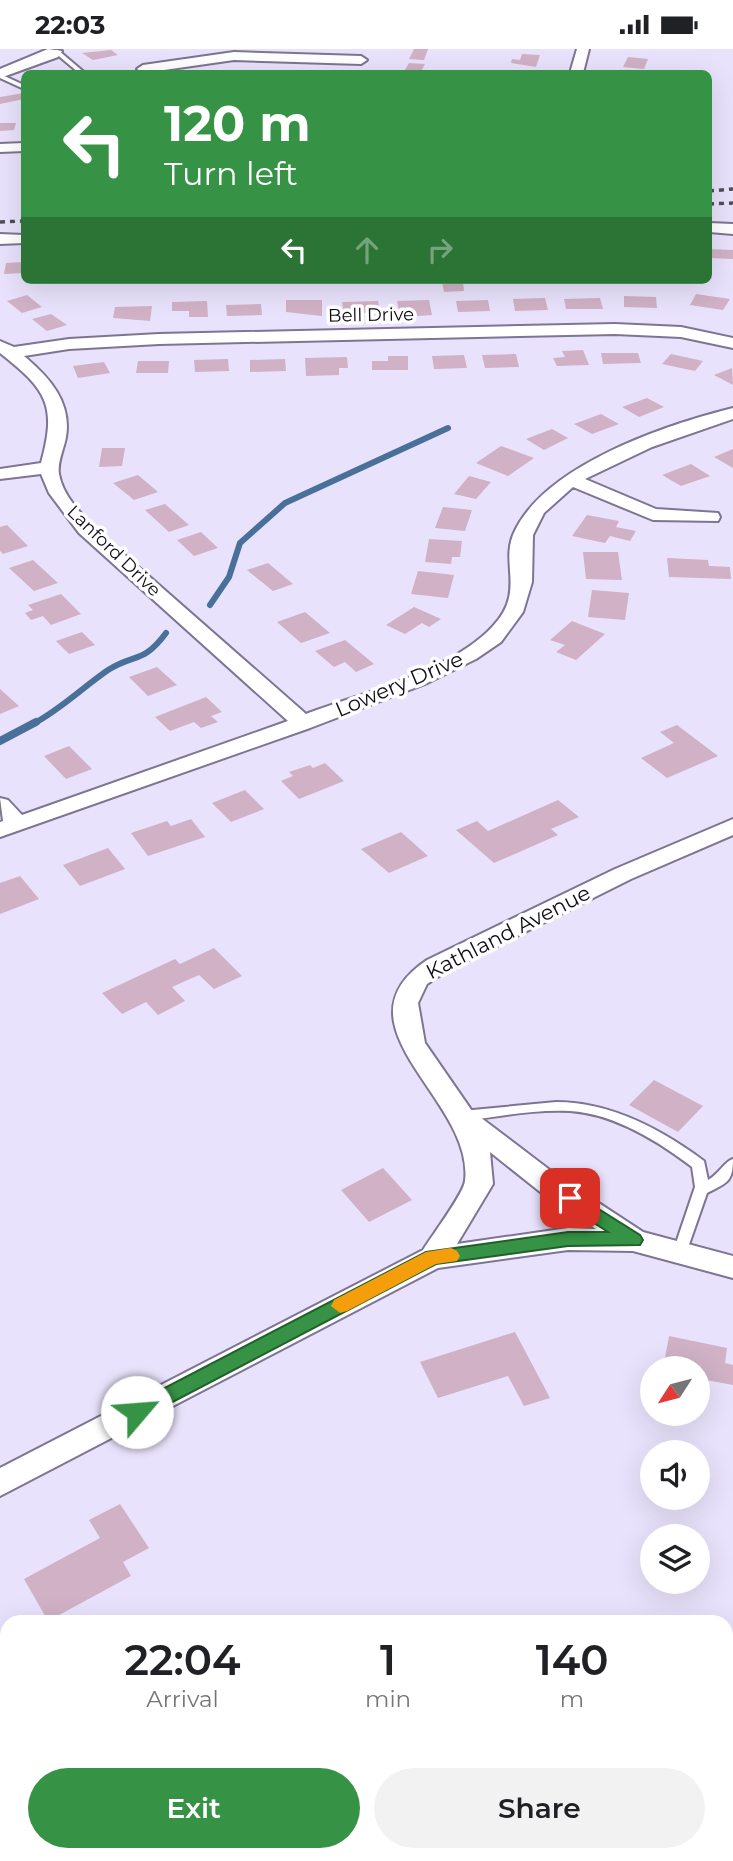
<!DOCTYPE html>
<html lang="en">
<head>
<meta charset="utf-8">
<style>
	:root { --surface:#fff; --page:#f2f2f2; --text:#202124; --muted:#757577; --accent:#369244 }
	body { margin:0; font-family:Montserrat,sans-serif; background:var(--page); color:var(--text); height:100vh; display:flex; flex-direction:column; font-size:26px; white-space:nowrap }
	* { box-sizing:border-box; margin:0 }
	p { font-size:23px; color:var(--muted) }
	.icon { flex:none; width:38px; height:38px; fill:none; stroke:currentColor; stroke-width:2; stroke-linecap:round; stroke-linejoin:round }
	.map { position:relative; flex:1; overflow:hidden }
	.details { position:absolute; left:0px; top:1566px; width:733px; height:247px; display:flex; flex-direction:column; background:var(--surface); border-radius:21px 21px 0 0; box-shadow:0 7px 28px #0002 }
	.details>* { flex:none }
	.guide { position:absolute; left:21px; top:21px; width:691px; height:214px; border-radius:10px; box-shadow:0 7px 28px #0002; background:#369244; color:#fff; overflow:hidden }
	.needle { width:46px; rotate:234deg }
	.controls { position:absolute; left:640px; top:1307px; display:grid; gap:14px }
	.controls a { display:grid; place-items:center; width:70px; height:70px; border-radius:50%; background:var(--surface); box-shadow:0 7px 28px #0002; font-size:35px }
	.pin { position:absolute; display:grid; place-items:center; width:60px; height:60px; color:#fff; margin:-30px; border-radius:14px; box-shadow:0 4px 10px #0006 }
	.me { position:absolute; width:77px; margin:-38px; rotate:63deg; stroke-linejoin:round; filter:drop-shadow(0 0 5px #0008) }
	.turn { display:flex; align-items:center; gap:24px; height:147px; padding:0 28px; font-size:32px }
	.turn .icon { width:91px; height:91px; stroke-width:2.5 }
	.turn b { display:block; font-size:49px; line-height:60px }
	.lanes { display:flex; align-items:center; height:66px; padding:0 28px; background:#0003; justify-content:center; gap:35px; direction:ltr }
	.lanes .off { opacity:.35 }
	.eta { display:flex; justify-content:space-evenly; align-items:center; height:119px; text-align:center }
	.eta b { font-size:42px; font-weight:600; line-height:49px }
	.action { display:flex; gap:14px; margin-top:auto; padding:14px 28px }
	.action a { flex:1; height:80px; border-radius:42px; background:var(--accent); color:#fff; font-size:28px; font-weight:600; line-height:80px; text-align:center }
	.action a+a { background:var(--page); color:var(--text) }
	.status { display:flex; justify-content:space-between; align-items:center; height:49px; padding:0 35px; background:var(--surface); direction:ltr }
	.status svg { height:19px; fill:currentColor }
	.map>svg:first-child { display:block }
</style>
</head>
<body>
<div class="status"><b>22:03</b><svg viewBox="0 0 49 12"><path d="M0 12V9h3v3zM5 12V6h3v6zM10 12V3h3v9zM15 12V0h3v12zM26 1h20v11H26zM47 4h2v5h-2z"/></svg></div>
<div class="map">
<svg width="733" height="1812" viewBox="0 0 733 1812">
	<rect width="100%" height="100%" fill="#e9e2fc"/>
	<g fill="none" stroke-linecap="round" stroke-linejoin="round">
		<!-- stream-far1 -->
		<path stroke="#497099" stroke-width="6" d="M210,556L229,528L240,494L285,454L448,379
			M33,675C61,660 82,639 108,621C135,604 143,615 166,584"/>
		<!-- stream -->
		<path stroke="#497099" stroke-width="8" d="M0,692L36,673"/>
	</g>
	<!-- building -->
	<path fill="#d0b1c5" d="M414,0H428L424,11L409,10Z
		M111,1L118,6L93,11L82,4Z
		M522,5L540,6L536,18L511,14L512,10L520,11Z
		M628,8L648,10L644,20L623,18Z
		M409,14L425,15L420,24H403Z
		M24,44V50L0,55V48Z
		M0,74H16L14,81L0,82Z
		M709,200L733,201V210L709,209Z
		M24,213V224L4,225L6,214Z
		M442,233H463L464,242L444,243Z
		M696,245L730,250L723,261L690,256Z
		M27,246L42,258L22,264L7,252Z
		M624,247L656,248L657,259L624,258Z
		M545,249L548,261L515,262L513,250Z
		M600,249L603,260H566L564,250Z
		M286,251H322V267L286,263Z
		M429,251L432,266L417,267L416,262H399L397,252Z
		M488,251L490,262L458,263L456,252Z
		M207,252L208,268H189V262H172V253Z
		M378,252L380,263L344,265L342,253Z
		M261,255L262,266L227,267L226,256Z
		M152,257L150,272L113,269L115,258Z
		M51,265L67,276L47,282L32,270Z
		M583,301L589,316L557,317L553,309L565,308L562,302Z
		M601,304H638L641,314L603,315Z
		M516,305L519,318L485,319L482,306Z
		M671,305L703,312L695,322L662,315Z
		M464,306L467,319L434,320L432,307Z
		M388,307H408V321H372V312H388Z
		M347,308L348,319H339V326L306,327L305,309Z
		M228,310L229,322L195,323L194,311Z
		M285,310L286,322L250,323V311Z
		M138,312H169L168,324H136Z
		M104,313L110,324L78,329L73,317Z
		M732,319L733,336L714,326Z
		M647,349L664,358L639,368L622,358Z
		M601,365L619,375L592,385L574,375Z
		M552,380L568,389L544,401L526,390Z
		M501,397L534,409L508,427L476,414Z
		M102,399H125L122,417L99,418Z
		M733,400V419L714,408Z
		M691,415L710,427L681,437L662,426Z
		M138,426L158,443L134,451L113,434Z
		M469,427L491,433L476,450L454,445Z
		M165,455L189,476L169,483L145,461Z
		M443,458L472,461L465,482L435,479Z
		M587,466L619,472L616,478L636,482L630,492L610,487L605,494L572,487Z
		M7,476L28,497L3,505L0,502V478Z
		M201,483L218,499L194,507L177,491Z
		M429,490L462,492L460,508H452L451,515L425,513Z
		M583,503H618L622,531L586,530Z
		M667,509L708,511L709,517L730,518L731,530L669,528Z
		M33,511L58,534L34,542L9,519Z
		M268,514L293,535L273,542L247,521Z
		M418,522L454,526L448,549L411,545Z
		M592,541L629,544L625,571L588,568Z
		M61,545L81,565L51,576L43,567L31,571L25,564L33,561L28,556Z
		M414,558L441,570L429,578L422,574L405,585L386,576Z
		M305,563L330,584L301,594L277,573Z
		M572,572L605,585L576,611L556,603L565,596L550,591Z
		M82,583L95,596L69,605L56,592Z
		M345,591L374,615L356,623L345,613L334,618L315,602Z
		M157,618L177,636L148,647L129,628Z
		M0,640L19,657L0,665Z
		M206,648L222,663L211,667L218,673L201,679L194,673L170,682L155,668Z
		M677,676L718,707L667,729L641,709L674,694L660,683Z
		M69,697L92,720L66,730L44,707Z
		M325,714L344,732L299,750L281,732L293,727L289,723L310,716L313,719Z
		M245,741L264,760L231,773L212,754Z
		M558,751L579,768L551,780L558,786L494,814L456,781L477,772L488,782Z
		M191,770L205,788L148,807L131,784L167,772L171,777Z
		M401,783L428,807L389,824L361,800Z
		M108,799L125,820L80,837L63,816Z
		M20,827L39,850L0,865V834Z
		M214,899L242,927L214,940L199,926L172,938L185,952L158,966L146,953L122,965L102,944L175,910L180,915Z
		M654,1031L703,1057L678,1083L629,1056Z
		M383,1119L412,1151L369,1173L341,1141Z
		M515,1283L550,1349L524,1357L508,1327L438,1349L420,1313Z
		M669,1287L727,1299L725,1314L733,1316V1336L701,1330L698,1336V1320H663Z
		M120,1455L149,1499L123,1513L131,1527L48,1572L24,1530L100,1489L89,1471Z"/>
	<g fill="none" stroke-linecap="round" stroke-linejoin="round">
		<!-- service casing -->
		<g stroke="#7d7591" stroke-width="4">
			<path id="service" d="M54,1H58L85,24H79L54,3Z
				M0,25L24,36V40L0,29Z
				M556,1053C611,1053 661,1080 704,1112L708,1131C719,1125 725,1112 733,1110C733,1134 726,1134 707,1144L685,1207L680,1208L675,1207L673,1203L695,1138L692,1118C658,1092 615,1065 570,1062C534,1060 497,1068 462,1072L457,1070L455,1067L457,1064L462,1062Z"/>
		</g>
		<!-- minor casing -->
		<g stroke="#7d7591" stroke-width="4">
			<path id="minor" d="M48,0L62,2L58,8L0,29V20Z
				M577,0H589L583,24H570Z
				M234,3L361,7L367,11L361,15L234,11L143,24L137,20L143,16Z
				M24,94V102L0,103V95Z
				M709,174L733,175V185L709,183Z
				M0,185L24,186V194L0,195Z
				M615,275L681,278L733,289V299L681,288L615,285L159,295L69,300L24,307C49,328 72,353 66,388C64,400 57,413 59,425C63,449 86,470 102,486L306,665C362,644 452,622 493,577C525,543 501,516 513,486C542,417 665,376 733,359V370L652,398L585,430L656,460L718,464L720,468L718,472L653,471L573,438L544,464L533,486L532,533L523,563L501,593L476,610L425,635L310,679L0,788V773L3,772L0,749L8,751L22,766L288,672L79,484L49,444L41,425L0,430V420L41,414C57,356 47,341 0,304V292L14,298L69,290L159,285Z
				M733,770V786L631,830L445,923L427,935L418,954L425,994L472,1062L559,1128L643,1183L733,1207V1229L633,1202L568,1201L438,1219L0,1447V1419L423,1201C431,1188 464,1144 465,1132C475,1051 329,977 427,911L615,820ZM490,1103L539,1142L596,1180L568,1179L457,1195L493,1135Z"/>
		</g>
		<!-- service -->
		<use href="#service" fill="#fff" fill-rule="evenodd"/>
		<!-- minor -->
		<use href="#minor" fill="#fff" fill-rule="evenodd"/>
		<!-- rail -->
		<path stroke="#514c5b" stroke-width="3.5" stroke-dasharray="5 5" stroke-linecap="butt" d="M709,142L733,140
			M709,155L733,154
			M0,173L24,172"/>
	</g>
	<!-- route -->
	<path fill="#369244" stroke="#235f2c" stroke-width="2" d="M570,1142L640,1186L643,1191L640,1196L568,1197L436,1215L144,1368H130L127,1363L130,1357L426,1203L568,1183H608L563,1154L561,1149L563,1144Z"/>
	<!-- slow -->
	<path fill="#f59e0b" d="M451,1199L457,1202L460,1207L457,1212L436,1215L347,1262L340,1264L331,1257L334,1251L426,1203Z"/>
	<g text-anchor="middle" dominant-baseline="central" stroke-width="7" stroke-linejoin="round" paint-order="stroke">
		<!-- far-street labels -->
		<g font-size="18" fill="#0e0b15" stroke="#fff">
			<text transform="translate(371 266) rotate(-1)">Bell Drive</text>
			<text transform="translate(114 502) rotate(44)">Lanford Drive</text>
		</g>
		<!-- street labels -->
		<g font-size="21" fill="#0e0b15" stroke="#fff">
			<text transform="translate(399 635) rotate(-23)">Lowery Drive</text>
			<text transform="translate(508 883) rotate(-27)">Kathland Avenue</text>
		</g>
	</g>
</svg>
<div class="controls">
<a><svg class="needle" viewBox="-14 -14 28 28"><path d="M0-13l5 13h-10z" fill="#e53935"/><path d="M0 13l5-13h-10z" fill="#757577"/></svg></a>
<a><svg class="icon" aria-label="sound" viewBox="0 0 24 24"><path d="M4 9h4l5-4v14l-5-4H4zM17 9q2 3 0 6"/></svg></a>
<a><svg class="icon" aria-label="layers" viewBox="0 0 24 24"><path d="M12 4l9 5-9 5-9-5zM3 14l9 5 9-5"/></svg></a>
</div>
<div class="pin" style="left:570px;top:1149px;background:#d93025"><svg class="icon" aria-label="arrive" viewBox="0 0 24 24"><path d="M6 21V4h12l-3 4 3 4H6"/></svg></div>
<svg class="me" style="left:137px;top:1363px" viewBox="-20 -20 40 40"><circle r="19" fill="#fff"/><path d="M0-13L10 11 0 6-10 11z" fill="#369244"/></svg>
<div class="guide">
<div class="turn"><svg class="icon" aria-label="left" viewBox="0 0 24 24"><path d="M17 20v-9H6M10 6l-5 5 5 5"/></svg><div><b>120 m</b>Turn left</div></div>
<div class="lanes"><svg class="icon" aria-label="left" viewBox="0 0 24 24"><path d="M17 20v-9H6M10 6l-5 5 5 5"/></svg><svg class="icon off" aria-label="ahead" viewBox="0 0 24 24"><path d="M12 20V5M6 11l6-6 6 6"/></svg><svg class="icon off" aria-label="right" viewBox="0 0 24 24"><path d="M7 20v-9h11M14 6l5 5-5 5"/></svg></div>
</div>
<section class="details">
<div class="eta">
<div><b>22:04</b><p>Arrival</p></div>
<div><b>1</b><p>min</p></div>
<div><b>140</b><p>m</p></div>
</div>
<div class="action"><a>Exit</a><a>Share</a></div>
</section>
</div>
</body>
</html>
